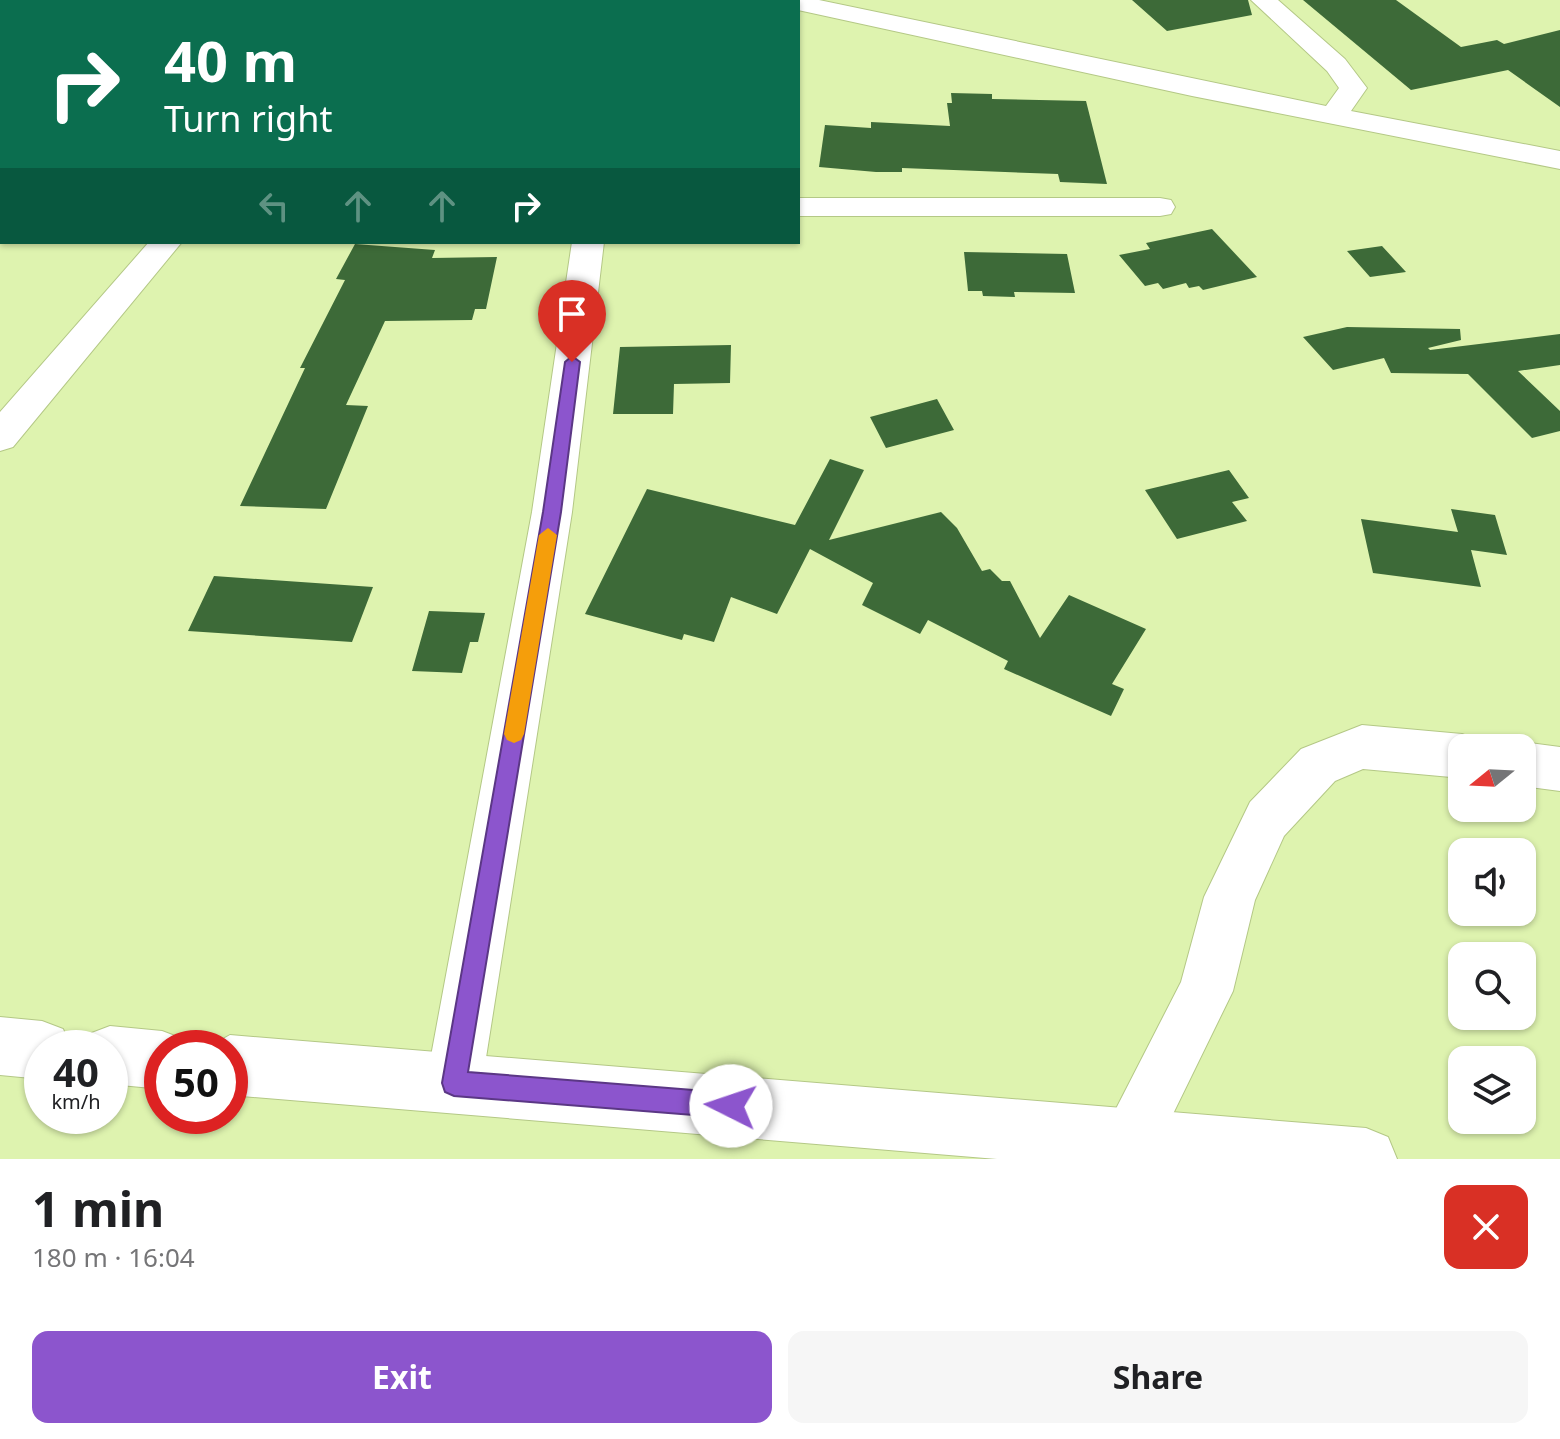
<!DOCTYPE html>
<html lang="en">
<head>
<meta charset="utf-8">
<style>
	:root { --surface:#fff; --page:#f6f6f6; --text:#202124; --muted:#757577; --accent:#8c55cd }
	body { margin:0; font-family:"Noto Sans",sans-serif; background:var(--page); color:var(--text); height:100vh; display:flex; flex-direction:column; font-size:30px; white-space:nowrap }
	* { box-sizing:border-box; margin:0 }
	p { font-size:26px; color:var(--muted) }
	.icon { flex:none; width:44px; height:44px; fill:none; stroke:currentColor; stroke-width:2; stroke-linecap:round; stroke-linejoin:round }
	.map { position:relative; height:1159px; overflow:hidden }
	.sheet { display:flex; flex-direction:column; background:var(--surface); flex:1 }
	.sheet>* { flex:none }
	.top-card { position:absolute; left:0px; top:0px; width:800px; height:244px; box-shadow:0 2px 6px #0004; background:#0b6e4f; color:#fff; overflow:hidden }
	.needle { width:52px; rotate:252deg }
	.buttons { position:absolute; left:1448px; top:734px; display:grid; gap:16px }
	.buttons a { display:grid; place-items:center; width:88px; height:88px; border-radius:16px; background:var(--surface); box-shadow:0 2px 6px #0004; font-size:40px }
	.speed { position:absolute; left:24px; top:1030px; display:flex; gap:16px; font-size:40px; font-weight:700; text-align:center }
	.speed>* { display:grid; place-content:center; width:104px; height:104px; border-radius:50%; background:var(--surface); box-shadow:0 2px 6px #0004; line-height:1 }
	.speed small { font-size:20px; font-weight:400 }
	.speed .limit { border:12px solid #d22; background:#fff; color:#111 }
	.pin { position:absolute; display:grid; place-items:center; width:68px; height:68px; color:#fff; margin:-82px -34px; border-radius:50% 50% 50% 0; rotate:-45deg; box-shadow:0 0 8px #0007 }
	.pin .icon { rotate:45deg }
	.me { position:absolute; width:88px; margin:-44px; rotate:274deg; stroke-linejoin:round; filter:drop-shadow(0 0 6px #0008) }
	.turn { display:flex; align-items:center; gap:28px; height:168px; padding:0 32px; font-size:36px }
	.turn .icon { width:104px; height:104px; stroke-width:2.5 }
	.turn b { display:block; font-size:56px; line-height:68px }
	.lanes { display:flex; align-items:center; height:76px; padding:0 32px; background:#0003; justify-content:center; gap:40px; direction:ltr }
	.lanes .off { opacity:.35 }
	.round { display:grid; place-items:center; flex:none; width:84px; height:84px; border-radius:16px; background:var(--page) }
	.overview { display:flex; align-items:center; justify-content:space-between; height:136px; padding:0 32px }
	h1 { font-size:48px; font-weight:700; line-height:60px }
	.cta { display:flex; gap:16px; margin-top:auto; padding:16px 32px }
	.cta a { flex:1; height:92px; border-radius:16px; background:var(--accent); color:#fff; font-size:32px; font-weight:700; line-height:92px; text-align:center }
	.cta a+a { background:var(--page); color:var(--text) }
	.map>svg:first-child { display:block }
</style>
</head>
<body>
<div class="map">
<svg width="1560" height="1159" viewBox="0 0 1560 1159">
	<rect width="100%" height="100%" fill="#def3af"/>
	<!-- building -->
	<path fill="#3d6a38" d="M1132,0H1248L1252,15L1167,31Z
		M1303,0H1396L1461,47L1497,40L1504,44L1560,30V107L1508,70L1411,90Z
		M951,93L992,94V99L1086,101L1107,184L1060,182L1058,174L902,168V172H876L819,167L825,125L871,128V122L950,126L947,103H952Z
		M1212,229L1257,277L1203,290L1199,286L1189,288L1186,283L1163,289L1158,283L1145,286L1119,255L1150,249L1146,243Z
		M355,244L435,250L432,258L497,257L486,309H475L472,320L385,321L346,405L368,406L326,509L240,506L305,368H300L345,280L336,279Z
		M1382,246L1406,272L1370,277L1347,251Z
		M964,252L1067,254L1075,293L1014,292L1015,297L983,296L982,291H968Z
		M1347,327L1460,329L1461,340L1428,348L1430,350L1560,334V365L1518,371L1560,411V431L1532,438L1468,374L1391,373L1384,358L1333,370L1303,337Z
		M731,345L730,383L674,384L673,414H613L620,347Z
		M937,399L954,430L886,448L870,417Z
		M830,459L864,470L829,540L941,512L957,528L982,571L990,569L1002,581H1010L1040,638L1069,595L1146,629L1112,684L1124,689L1111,716L1004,669L1008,661L928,620L920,634L862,605L873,583L810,549L777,614L731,597L714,642L684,634L682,640L585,614L647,489L795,525Z
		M1229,470L1249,498L1232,502L1247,521L1177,539L1145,490Z
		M1451,509L1495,515L1507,555L1471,550L1481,587L1373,573L1361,519L1458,532Z
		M214,576L373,587L352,642L188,631Z
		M429,611L485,613L478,642H470L462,673L412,671Z"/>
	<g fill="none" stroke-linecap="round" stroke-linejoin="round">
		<!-- minor casing -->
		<g stroke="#b4c886" stroke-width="2">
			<path id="minor" d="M788,0H819L1326,106L1339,88L1327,71L1251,0H1278L1345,59L1367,88L1351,111L1560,151V169L1192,96L798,10V2Z
				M798,198H1160L1171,200L1175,207L1171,214L1160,216H798Z
				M149,242H182L13,447L0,451V412Z
				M572,242H604L572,512L482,1083L474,1103L454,1111L434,1103L426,1083L532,512Z
				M1362,725L1462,734L1479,741L1482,748H1462V778L1363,769L1335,781L1284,836L1255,900L1233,991L1151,1159H1109L1101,1138L1181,982L1204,897L1250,802L1301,749Z
				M1522,742L1560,747V791L1522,786V748H1506Z"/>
		</g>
		<!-- major casing -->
		<g stroke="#b4c886" stroke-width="2">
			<path id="major" d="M0,1017L42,1021L63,1029L71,1048H42V1079L0,1075Z
				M110,1026L162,1031L183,1039L187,1048H162V1089L110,1084V1048H83L89,1034Z
				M230,1035L1366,1128L1388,1137L1397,1159H997L230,1095V1048H207Z"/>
		</g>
		<!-- minor -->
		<use href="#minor" fill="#fff" fill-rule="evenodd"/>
		<!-- major -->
		<use href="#major" fill="#fff" fill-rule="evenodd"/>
	</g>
	<!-- route -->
	<path fill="#8c55cd" stroke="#5b3785" stroke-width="2" d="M572,356L580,362L561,512L468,1072L731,1093L740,1097L743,1106L740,1114L731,1118L454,1096L445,1092L442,1083L543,512L565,362Z"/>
	<!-- slow -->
	<path fill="#f59e0b" d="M548,528L557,535L524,734L521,740L514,743L507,740L504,734L539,535Z"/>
</svg>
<div class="buttons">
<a><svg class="needle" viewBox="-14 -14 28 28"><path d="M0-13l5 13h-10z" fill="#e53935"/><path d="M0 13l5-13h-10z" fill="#757577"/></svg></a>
<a><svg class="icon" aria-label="sound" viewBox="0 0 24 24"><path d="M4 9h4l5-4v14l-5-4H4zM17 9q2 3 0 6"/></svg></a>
<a><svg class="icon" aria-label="search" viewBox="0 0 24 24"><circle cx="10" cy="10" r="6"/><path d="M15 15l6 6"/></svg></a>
<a><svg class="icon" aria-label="layers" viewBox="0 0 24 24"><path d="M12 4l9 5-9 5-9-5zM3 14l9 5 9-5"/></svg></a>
</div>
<div class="speed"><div>40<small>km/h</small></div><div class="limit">50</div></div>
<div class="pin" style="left:572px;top:362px;background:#d93025"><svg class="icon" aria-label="arrive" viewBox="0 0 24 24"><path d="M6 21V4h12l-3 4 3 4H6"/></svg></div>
<svg class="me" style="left:731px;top:1106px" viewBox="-20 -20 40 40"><circle r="19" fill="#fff"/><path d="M0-13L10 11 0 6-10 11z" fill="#8c55cd"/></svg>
<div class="top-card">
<div class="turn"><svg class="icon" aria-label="right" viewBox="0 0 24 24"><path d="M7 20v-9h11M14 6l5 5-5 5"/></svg><div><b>40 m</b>Turn right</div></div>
<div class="lanes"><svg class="icon off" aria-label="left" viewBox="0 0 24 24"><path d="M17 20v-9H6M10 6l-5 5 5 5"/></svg><svg class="icon off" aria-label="ahead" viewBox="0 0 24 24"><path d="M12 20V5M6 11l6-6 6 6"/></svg><svg class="icon off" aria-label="ahead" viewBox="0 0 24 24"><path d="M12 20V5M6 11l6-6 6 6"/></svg><svg class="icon" aria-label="right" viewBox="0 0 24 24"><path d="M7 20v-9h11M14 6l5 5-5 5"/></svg></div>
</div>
</div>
<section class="sheet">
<div class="overview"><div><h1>1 min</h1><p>180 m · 16:04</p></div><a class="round" style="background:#d93025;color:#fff"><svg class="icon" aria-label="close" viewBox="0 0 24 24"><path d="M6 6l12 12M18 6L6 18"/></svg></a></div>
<div class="cta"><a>Exit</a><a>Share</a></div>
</section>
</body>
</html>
